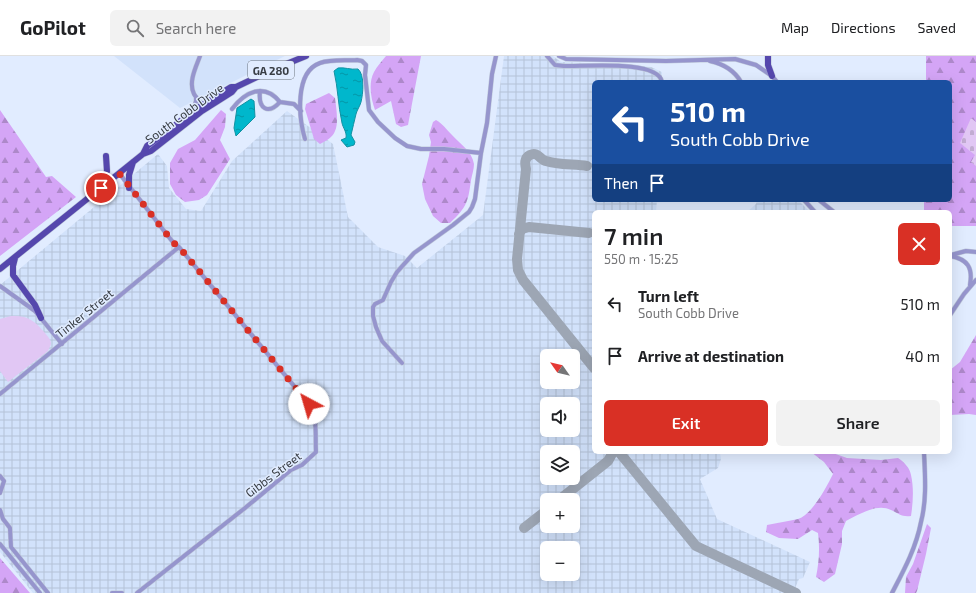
<!DOCTYPE html>
<html lang="en">
<head>
<meta charset="utf-8">
<style>
	:root { --surface:#fff; --page:#f2f2f2; --text:#202124; --muted:#757577; --line:#e0e0e0; --accent:#d93025 }
	body { margin:0; font-family:"Exo 2",sans-serif; background:var(--page); color:var(--text); height:100vh; display:flex; flex-direction:column; font-size:15px; white-space:nowrap }
	* { box-sizing:border-box; margin:0 }
	p { font-size:13px; color:var(--muted) }
	.icon { flex:none; width:22px; height:22px; fill:none; stroke:currentColor; stroke-width:2; stroke-linecap:round; stroke-linejoin:round }
	.map { position:relative; flex:1; overflow:hidden }
	.side { position:absolute; left:592px; top:154px; width:360px; height:244px; display:flex; flex-direction:column; background:var(--surface); border-radius:6px; box-shadow:0 4px 16px #0002 }
	.side>* { flex:none }
	.banner { position:absolute; left:592px; top:24px; width:360px; height:122px; border-radius:6px; box-shadow:0 4px 16px #0002; background:#1a4fa0; color:#fff; overflow:hidden }
	.needle { width:26px; rotate:304deg }
	.controls { position:absolute; left:540px; top:293px; display:grid; gap:8px }
	.controls a { display:grid; place-items:center; width:40px; height:40px; border-radius:6px; background:var(--surface); box-shadow:0 4px 16px #0002; font-size:20px }
	.pin { position:absolute; display:grid; place-items:center; width:34px; height:34px; color:#fff; margin:-17px; border:2px solid #fff; border-radius:50%; box-shadow:0 1px 4px #0007 }
	.me { position:absolute; width:44px; margin:-22px; rotate:321deg; stroke-linejoin:round; filter:drop-shadow(0 0 3px #0008) }
	.turn { display:flex; align-items:center; gap:14px; height:84px; padding:0 12px; font-size:18px }
	.turn .icon { width:52px; height:52px; stroke-width:2.5 }
	.turn b { display:block; font-size:28px; line-height:34px }
	.then { display:flex; align-items:center; height:38px; padding:0 12px; background:#0003; gap:8px; font-size:15px }
	.round { display:grid; place-items:center; flex:none; width:42px; height:42px; border-radius:6px; background:var(--page) }
	.overview { display:flex; align-items:center; justify-content:space-between; height:68px; padding:0 12px }
	h1 { font-size:24px; font-weight:600; line-height:30px }
	.action { display:flex; gap:8px; margin-top:auto; padding:8px 12px }
	.action a { flex:1; height:46px; border-radius:6px; background:var(--accent); color:#fff; font-size:16px; font-weight:600; line-height:46px; text-align:center }
	.action a+a { background:var(--page); color:var(--text) }
	ul { padding:0; list-style:none }
	li { display:flex; align-items:center; gap:12px; height:52px; padding:0 12px }
	li div { flex:1 }
	li b { display:block; font-size:15px }
	li em { font-style:normal }
	header { display:flex; align-items:center; gap:24px; box-sizing:border-box; height:56px; padding:0 20px; background:var(--surface); border-bottom:1px solid var(--line) }
	header strong { font-size:19px }
	nav { display:flex; gap:22px; margin-inline-start:auto; font-size:14px }
	.search { width:280px; height:36px; background:var(--page); display:flex; align-items:center; gap:10px; box-sizing:border-box; padding:0 14px; border-radius:6px; color:var(--muted); font-size:15px }
	.map>svg:first-child { display:block }
</style>
</head>
<body>
<header>
<strong>GoPilot</strong>
<div class="search"><svg class="icon" aria-label="search" viewBox="0 0 24 24"><circle cx="10" cy="10" r="6"/><path d="M15 15l6 6"/></svg>Search here</div>
<nav><a>Map</a><a>Directions</a><a>Saved</a></nav>
</header>
<div class="map">
<svg width="976" height="537" viewBox="0 0 976 537">
	<defs>
		<pattern id="industrial-grid" width="8" height="8" patternUnits="userSpaceOnUse"><rect width="8" height="8" fill="#d2e2fb"/><path d="M0 4h8M4 0v8" fill="none" stroke="#b5c3d8"/></pattern>
		<pattern id="forest-firs" width="22" height="20" patternUnits="userSpaceOnUse"><rect width="22" height="20" fill="#d4a5f6"/><path d="M5 1l3.5 6h-7zM16 11l3.5 6h-7z" fill="#ad88c9"/></pattern>
		<pattern id="cemetery-stones" width="16" height="16" patternUnits="userSpaceOnUse"><rect width="16" height="16" fill="#e1c7f4"/><path d="M2 7V4a2 2 0 0 1 4 0v3zM10 15v-3a2 2 0 0 1 4 0v3z" fill="#c2acd2"/></pattern>
		<pattern id="water-ripples" width="26" height="14" patternUnits="userSpaceOnUse"><rect width="26" height="14" fill="#00b7cc"/><path d="M2 4q2-2 4 0t4 0M15 11q2-2 4 0t4 0" fill="none" stroke="#0396a7"/></pattern>
	</defs>
	<rect width="100%" height="100%" fill="#e1ecff"/>
	<!-- built -->
	<path fill="#d2e2fb" d="M114,0H285L180,52Z"/>
	<!-- industrial -->
	<path fill="url(#industrial-grid)" fill-rule="evenodd" d="M504,0H553L561,6L634,9L651,11L662,16V26H594V144H657L656,156H594V396H720L721,403L718,412L700,423L717,463L810,506L803,522L799,523L793,537H33L0,496V229L158,98L167,110L169,132L186,153L201,155L232,105L287,55L333,88L348,161L378,191L405,200L417,212L483,159ZM547,300H573V326H547ZM547,348H573V374H547ZM547,396H573V422H547ZM547,444H573V470H547ZM547,492H573V518H547Z
		M758,144H798L810,156H747L756,148Z"/>
	<!-- forest -->
	<path fill="url(#forest-firs)" d="M386,0H421L408,69L401,71L396,68L391,45L375,54C371,43 368,27 374,16C377,10 382,5 386,0Z
		M926,0H976V170H950V156H924V144H950V26H926Z
		M329,37L335,42C336,50 339,67 335,75C333,81 326,85 320,88L314,83L305,53L306,48Z
		M0,54L46,121L52,120L76,141L0,200Z
		M221,54L226,58L225,71L220,84L230,103L207,139L199,144L185,146L176,139L170,128V107L178,93L195,84Z
		M436,64C443,68 446,73 452,79C460,88 472,95 474,108C474,113 472,119 471,124C468,146 467,151 450,167H441L433,160L425,143L422,128L429,100L431,86L429,79L433,66Z
		M976,279V359L969,358L950,359V314L960,306Z
		M811,396H830L847,402L881,404L898,402C904,406 910,412 911,419C914,432 913,447 911,460C901,461 900,458 891,454C877,447 860,458 846,465L842,475V488L835,518L824,526L816,521C819,506 820,492 818,477L812,474L798,483L779,482L766,476L767,469C777,467 789,465 798,463C812,459 827,430 833,418L824,406Z
		M927,468L931,472L926,498L917,535L916,537H905L906,521L913,508Z
		M0,502L30,537H0Z"/>
	<!-- cemetery -->
	<path fill="url(#cemetery-stones)" d="M971,62L976,66V110L971,106L975,99L960,87Z"/>
	<!-- pitch -->
	<path fill="#e1c7f4" d="M11,260C28,259 35,265 45,277C48,281 51,283 51,288L48,295L8,326L0,315V263Z"/>
	<!-- water -->
	<path fill="url(#water-ripples)" stroke="#1192a3" d="M338,12C345,11 350,14 358,13C365,19 363,38 361,46C360,50 357,54 356,58C354,65 353,72 351,79L355,86L354,89L347,91L341,84L346,82C347,76 343,72 342,67C338,49 338,32 334,15Z
		M251,43L254,45L255,61L236,80L234,72L237,52Z"/>
	<g fill="none" stroke-linecap="round" stroke-linejoin="round">
		<!-- taxiway -->
		<path stroke="#9da6b4" stroke-width="10" d="M587,110C575,108 558,109 546,105C540,104 538,95 530,99C524,102 525,108 526,113L517,203L518,214L523,224L594,312
			M519,178L522,173L529,171L589,177
			M619,396L696,490L796,537
			M559,444L608,405L613,396
			M524,472L547,454"/>
		<!-- street casing -->
		<g stroke="#bfc9da" stroke-width="5">
			<path id="street" d="M200,0C196,11 188,26 194,38C196,42 200,44 202,49
				M547,0L555,9L564,10C582,11 658,3 662,26
				M559,0L566,3L666,5L735,3L756,9L772,20L777,26
				M710,5C724,8 734,14 741,26
				M260,35C258,53 268,59 280,46L294,48L301,55
				M232,53C245,36 264,26 280,46
				M193,55L196,45V41
				M305,83C299,63 294,16 320,7C331,3 346,5 357,4L362,5L366,9L365,19L369,54L378,66L395,82L407,90L421,93H444L481,97
				M119,117L172,185L179,191L309,348C318,361 315,381 316,396L302,409L291,414L245,452L137,537
				M804,144L815,156
				M819,144L834,156
				M951,199L966,195L976,196
				M950,200C968,203 973,212 970,229
				M0,230L35,255L62,288
				M950,259L964,238L976,224
				M402,307L382,285L376,271L373,260V251L375,248L383,244L391,226L397,216L414,197L453,169L469,156L472,151L475,143L481,97L487,67L492,18L496,0
				M0,338L179,191
				M0,420L4,425L0,437
				M0,454L3,463L10,472L11,491L48,537
				M0,488L40,537
				M112,537H122
				M892,537C904,514 916,492 921,466C927,443 925,419 924,396"/>
		</g>
		<!-- primary casing -->
		<g stroke="#bfc9da" stroke-width="7">
			<path id="primary" d="M768,0V9L772,20
				M143,98L147,90L202,49L231,31H236
				M102,130L107,115L106,100
				M129,132V119L133,106
				M15,202L13,210V219L35,249L41,262
				M0,213L143,98L151,95L202,55L232,36L236,31L274,13L306,0"/>
		</g>
		<!-- street -->
		<use href="#street" stroke="#9695cd" stroke-width="4"/>
		<!-- primary -->
		<use href="#primary" stroke="#5547ad" stroke-width="6"/>
	</g>
	<g fill="none" stroke-linecap="round" stroke-linejoin="round">
		<!-- route -->
		<path stroke="#d93025" stroke-width="7" stroke-dasharray="0 12.6" d="M101,132L119,117L172,185L185,198L309,348"/>
	</g>
	<g text-anchor="middle" dominant-baseline="central" stroke-width="3" stroke-linejoin="round" paint-order="stroke">
		<!-- shield labels -->
		<rect fill="#e1ecff" stroke="#6b727c" stroke-width="1" x="248" y="5" width="46" height="18" rx="3"/>
		<g font-size="11" font-weight="bold" fill="#383d44">
			<text x="271" y="14">GA 280</text>
		</g>
		<!-- street labels -->
		<g font-size="12" fill="#383d44" stroke="#e1ecff">
			<text transform="translate(184 57) rotate(-36)">South Cobb Drive</text>
			<text transform="translate(84 257) rotate(-39)">Tinker Street</text>
			<text transform="translate(273 418) rotate(-37)">Gibbs Street</text>
		</g>
	</g>
</svg>
<div class="controls">
<a><svg class="needle" viewBox="-14 -14 28 28"><path d="M0-13l5 13h-10z" fill="#e53935"/><path d="M0 13l5-13h-10z" fill="#757577"/></svg></a>
<a><svg class="icon" aria-label="sound" viewBox="0 0 24 24"><path d="M4 9h4l5-4v14l-5-4H4zM17 9q2 3 0 6"/></svg></a>
<a><svg class="icon" aria-label="layers" viewBox="0 0 24 24"><path d="M12 4l9 5-9 5-9-5zM3 14l9 5 9-5"/></svg></a>
<a>+</a>
<a>−</a>
</div>
<div class="pin" style="left:101px;top:132px;background:#d93025"><svg class="icon" aria-label="arrive" viewBox="0 0 24 24"><path d="M6 21V4h12l-3 4 3 4H6"/></svg></div>
<svg class="me" style="left:309px;top:348px" viewBox="-20 -20 40 40"><circle r="19" fill="#fff"/><path d="M0-13L10 11 0 6-10 11z" fill="#d93025"/></svg>
<div class="banner">
<div class="turn"><svg class="icon" aria-label="left" viewBox="0 0 24 24"><path d="M17 20v-9H6M10 6l-5 5 5 5"/></svg><div><b>510 m</b>South Cobb Drive</div></div>
<div class="then">Then<svg class="icon" aria-label="arrive" viewBox="0 0 24 24"><path d="M6 21V4h12l-3 4 3 4H6"/></svg></div>
</div>
<section class="side">
<div class="overview"><div><h1>7 min</h1><p>550 m · 15:25</p></div><a class="round" style="background:#d93025;color:#fff"><svg class="icon" aria-label="close" viewBox="0 0 24 24"><path d="M6 6l12 12M18 6L6 18"/></svg></a></div>
<ul>
<li><svg class="icon" aria-label="left" viewBox="0 0 24 24"><path d="M17 20v-9H6M10 6l-5 5 5 5"/></svg><div><b>Turn left</b><p>South Cobb Drive</p></div><em>510 m</em></li>
<li><svg class="icon" aria-label="arrive" viewBox="0 0 24 24"><path d="M6 21V4h12l-3 4 3 4H6"/></svg><div><b>Arrive at destination</b></div><em>40 m</em></li>
</ul>
<div class="action"><a>Exit</a><a>Share</a></div>
</section>
</div>
</body>
</html>
